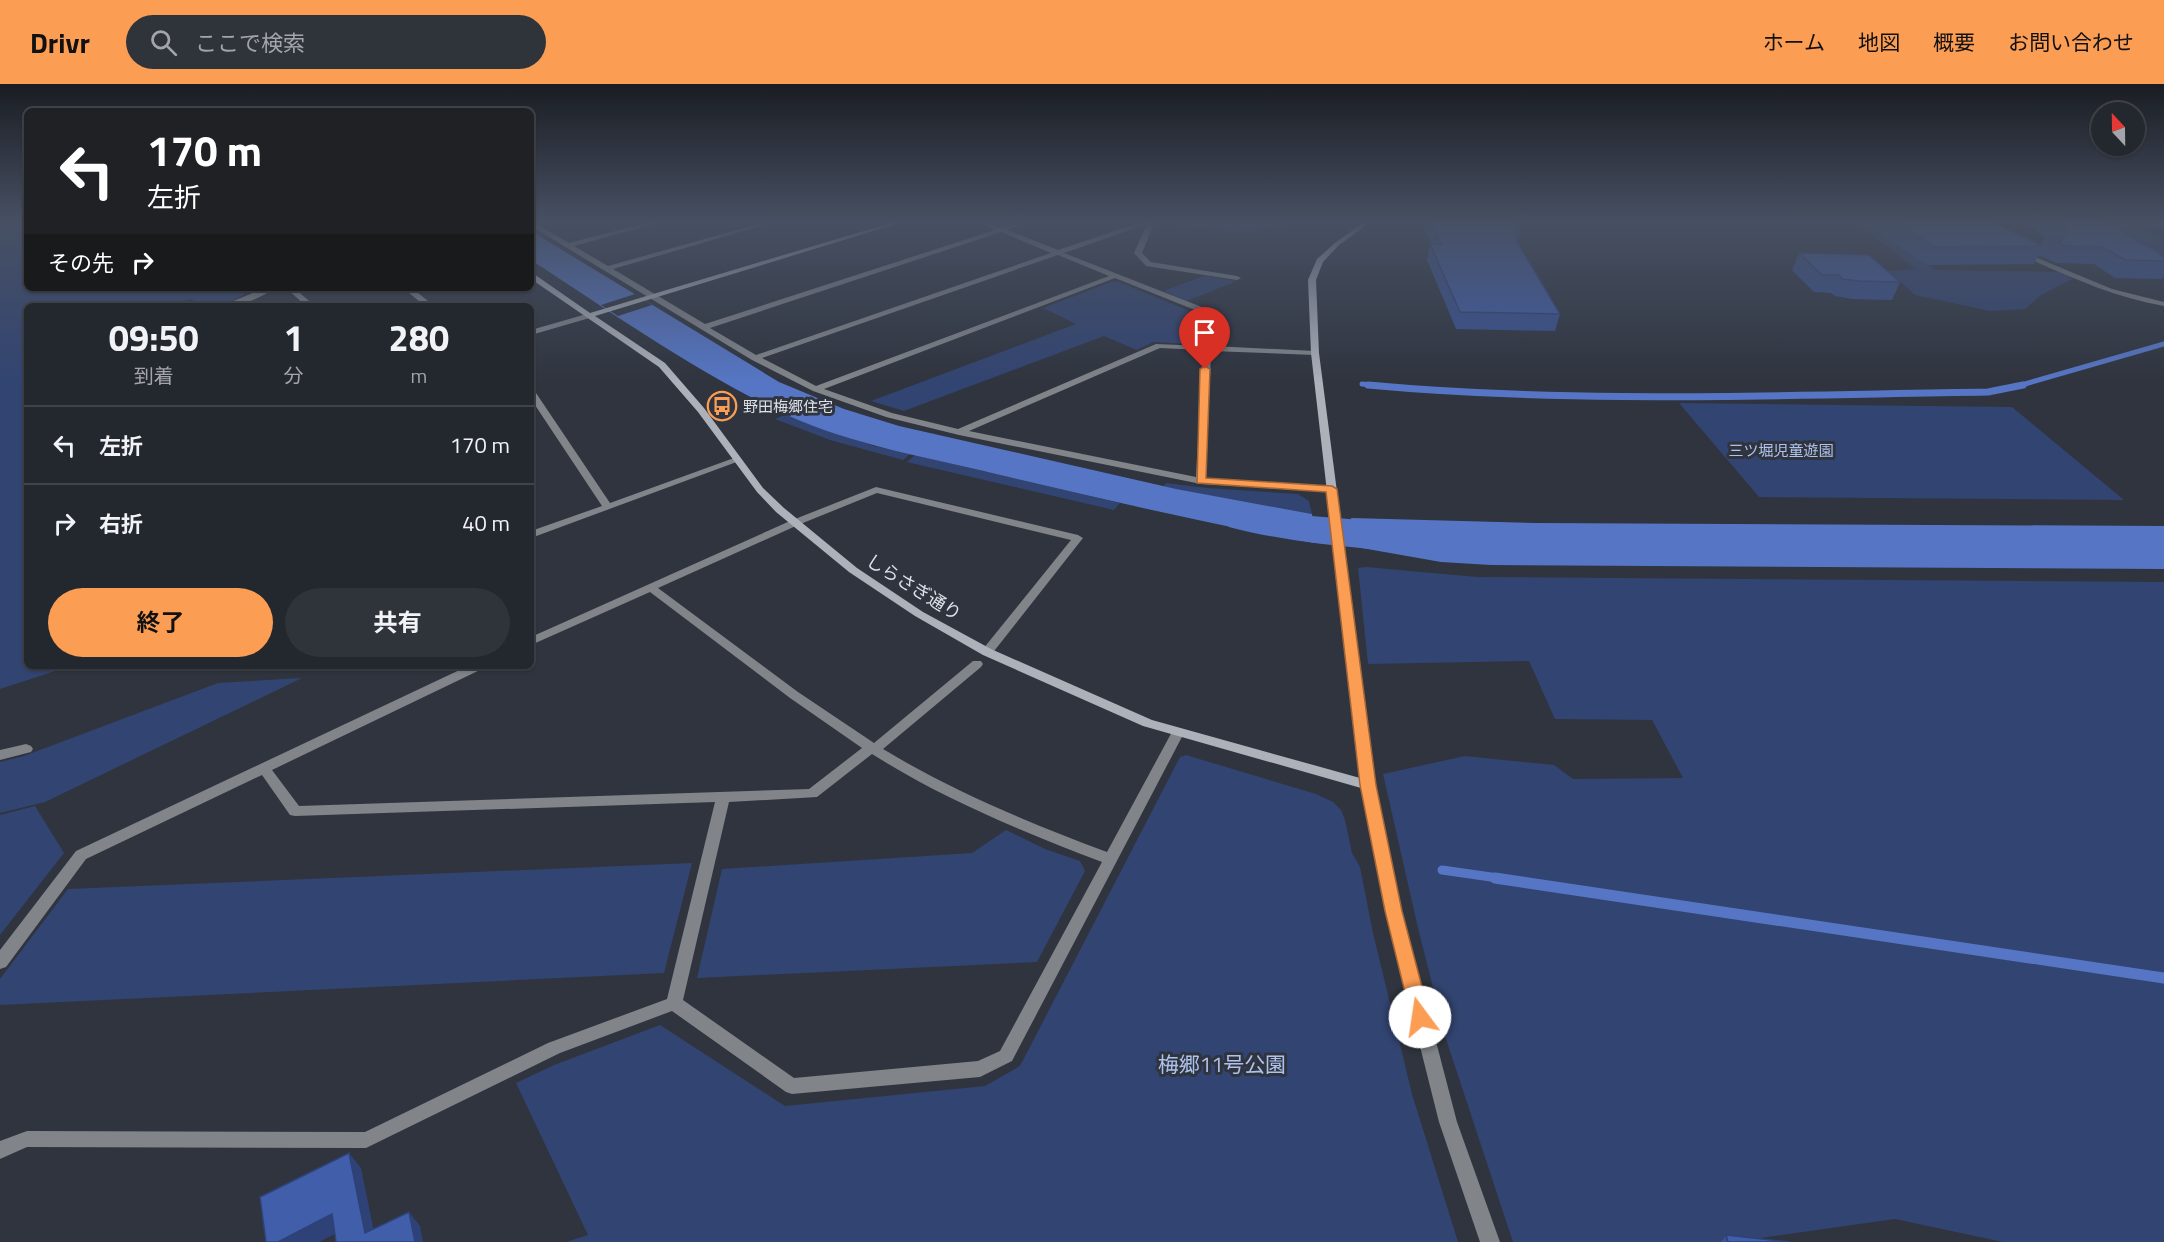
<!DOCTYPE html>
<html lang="ja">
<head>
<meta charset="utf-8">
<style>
	:root { --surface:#23272e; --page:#2f333a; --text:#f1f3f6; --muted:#a3a5aa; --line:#40444a; --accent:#fc9d54 }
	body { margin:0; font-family:"Titillium Web","Noto Sans JP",sans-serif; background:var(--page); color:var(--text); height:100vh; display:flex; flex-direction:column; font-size:22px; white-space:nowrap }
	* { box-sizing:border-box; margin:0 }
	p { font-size:20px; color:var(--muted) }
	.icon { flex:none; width:33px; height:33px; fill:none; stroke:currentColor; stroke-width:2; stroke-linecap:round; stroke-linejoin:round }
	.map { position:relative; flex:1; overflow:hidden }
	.panel { position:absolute; left:24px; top:219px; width:510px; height:366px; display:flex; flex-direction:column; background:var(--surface); border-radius:9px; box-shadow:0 2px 4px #0004,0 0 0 2px var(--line) }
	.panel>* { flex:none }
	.guide { position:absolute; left:24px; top:24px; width:510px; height:183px; border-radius:9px; box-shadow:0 2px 4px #0004,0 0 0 2px var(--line); background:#202124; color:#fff; overflow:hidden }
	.needle { width:39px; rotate:338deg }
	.buttons { position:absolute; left:2091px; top:18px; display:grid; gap:12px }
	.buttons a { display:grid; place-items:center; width:54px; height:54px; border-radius:50%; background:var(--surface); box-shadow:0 2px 4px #0004,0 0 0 2px var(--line); font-size:30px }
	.pin { position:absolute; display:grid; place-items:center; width:51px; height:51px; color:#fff; margin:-62px -26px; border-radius:50% 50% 50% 0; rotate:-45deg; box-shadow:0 0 6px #0007 }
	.pin .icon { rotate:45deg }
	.me { position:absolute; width:66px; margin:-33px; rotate:346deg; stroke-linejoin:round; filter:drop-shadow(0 0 4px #0008) }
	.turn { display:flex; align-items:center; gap:21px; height:126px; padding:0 24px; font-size:27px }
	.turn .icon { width:78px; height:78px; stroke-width:2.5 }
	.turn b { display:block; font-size:42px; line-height:51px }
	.then { display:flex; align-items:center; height:57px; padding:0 24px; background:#0003; gap:12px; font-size:22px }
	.eta { display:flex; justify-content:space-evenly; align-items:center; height:102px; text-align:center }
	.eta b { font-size:36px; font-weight:700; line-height:42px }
	.primary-button { display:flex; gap:12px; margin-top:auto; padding:12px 24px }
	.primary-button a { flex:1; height:69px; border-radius:36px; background:var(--accent); color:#111; font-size:24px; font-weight:700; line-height:69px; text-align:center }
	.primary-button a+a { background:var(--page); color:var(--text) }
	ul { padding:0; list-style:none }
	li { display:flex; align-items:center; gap:18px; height:78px; padding:0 24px; border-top:2px solid var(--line) }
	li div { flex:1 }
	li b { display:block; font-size:22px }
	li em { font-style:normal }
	header { display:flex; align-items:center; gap:36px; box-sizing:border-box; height:84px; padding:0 30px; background:var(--accent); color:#111 }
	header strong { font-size:28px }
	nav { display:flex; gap:33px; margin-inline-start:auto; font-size:21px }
	.search { width:420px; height:54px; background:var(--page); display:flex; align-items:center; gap:15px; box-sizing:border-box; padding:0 21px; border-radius:33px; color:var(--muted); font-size:22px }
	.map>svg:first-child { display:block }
</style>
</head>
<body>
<header>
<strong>Drivr</strong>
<div class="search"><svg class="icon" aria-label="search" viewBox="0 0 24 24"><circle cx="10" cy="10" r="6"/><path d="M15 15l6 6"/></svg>ここで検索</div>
<nav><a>ホーム</a><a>地図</a><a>概要</a><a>お問い合わせ</a></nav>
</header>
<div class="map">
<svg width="2164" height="1158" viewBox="0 0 2164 1158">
	<rect width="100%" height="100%" fill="#2f343e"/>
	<!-- green -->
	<path fill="#324471" d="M0,137H27V204H253C234,218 212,229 191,215L163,222H27V582H71L0,605Z
		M1162,137H1293L1298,139L1240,149L1160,139Z
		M1855,137H1956L1879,148L1935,186L2059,188L2073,195L2041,211L2025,225L1990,227L1915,211L1888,187L1915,185Z
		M2090,137H2164V144H2145L2164,156V183Z
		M1204,192L1237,197L1187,217L1163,207Z
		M1111,198H1119L1199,231L1198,258L1191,260L1153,258L1137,266L1104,252L904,327L871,317L1076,240L1043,224Z
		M1679,319L2012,323L2124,416L1759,413Z
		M786,330L874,362L910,370L903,376L830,356L775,335Z
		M915,371L1120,419L1114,426L907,378Z
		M1166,399L1207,404L1298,410L1309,417L1312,430L1163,403Z
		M1366,483L1477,493L2164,498V891L1729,827L1753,837L2047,882L2164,897V1158H2003L1895,1135L1731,1158H1513L1446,955L1418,844L1383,690L1465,672L1554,681L1573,695L1683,694L1652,636L1555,635L1529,577L1368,580L1358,484Z
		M302,594L45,718L0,729V678L24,672L218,599Z
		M1186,671L1316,710L1333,718L1341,726L1345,736L1352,769L1360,783L1373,849L1412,1010L1458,1158H566L588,1151L516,999L554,981L660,941L785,1022L985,1002L1020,982L1180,673Z
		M35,722L64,769L0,851V731Z
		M1006,746L1045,765L1080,777L1085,787L1037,878L697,894L722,785L972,769Z
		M692,779L664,889L0,921V895L68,805Z"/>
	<!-- water -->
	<path fill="#5676c5" d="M531,147L779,298L844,325L899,342L1176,405L1312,430L1315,459C1208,440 1102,415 996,390C926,373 853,361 787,331C697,289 614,230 531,176Z
		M1351,434L1535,439L2164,442V485L1491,481L1441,478L1356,463Z"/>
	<!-- pier -->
	<path fill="#2f343e" d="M635,210L652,221L618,232L601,221Z"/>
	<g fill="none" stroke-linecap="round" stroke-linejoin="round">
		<!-- stream-far3 -->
		<path stroke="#5676c5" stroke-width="5" d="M1362,300L1383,302
			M2018,302L2164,260"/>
		<!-- stream-far2 -->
		<path stroke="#5676c5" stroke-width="7" d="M1368,301C1574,320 1781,311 1988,308L2023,301"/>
		<!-- stream-far1 -->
		<path stroke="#5676c5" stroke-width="9" d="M1442,786L1505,795"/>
		<!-- stream -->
		<path stroke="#5676c5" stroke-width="11" d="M1495,794L2164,894"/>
		<!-- river -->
		<path fill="#5676c5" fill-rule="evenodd" d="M1244,421L1311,432L1425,441L1441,445L1447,454L1441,463C1418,469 1395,466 1371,465C1323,461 1275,455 1229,443L1222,434L1229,425Z"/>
		<!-- street -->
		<path fill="#818489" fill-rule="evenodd" d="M531,137L569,159L654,137H663L662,138L574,162L608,182L769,137H778L613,185L705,240L995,146L975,137C985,137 995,144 1003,143C1013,142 1021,137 1032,137L1007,146L1058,166L1144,137H1155L1142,169L1151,178L1237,192L1241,194L1237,196L1146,182L1134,169L1147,140L1064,169L1212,227V262L1315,267L1319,269L1315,271L1211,267L1206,394L1332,402L1337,405L1332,408L1201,400L959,351L886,333L813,307L752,276L531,142ZM1001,148L1051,169L756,271L710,244ZM1058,171L1109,192L816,302L762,274ZM1115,194L1205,230L1203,262L1156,260L958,345L892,329L824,305ZM1160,264L1203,266L1196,393L969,347Z
			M2023,168L2112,205L2164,218V222C2113,213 2068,192 2021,171L2019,170Z
			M265,204H275C260,215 240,222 221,222Z
			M286,204H294L315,222H306Z
			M403,204H412L434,222H425Z
			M590,229H593V233L531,251V246Z
			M531,305L534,306L610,419L734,374L737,373L742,376L531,454V447L602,422L531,315Z
			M876,403L1078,451L1083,454L991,571H983L981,568L983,565L1071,456L877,409L798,441L658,504L798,608L874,659L973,577H981L983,580L981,583L883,665C954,708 1030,739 1107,768L1173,646H1183L1184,649L1012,977L980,993L792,1010L786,1008L672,927L560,969L366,1064L27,1063L0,1075V1057L27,1047L365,1048L548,959L667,915L715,718L295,732L290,731L262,691L86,775L6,883L0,885V866L76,767L468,582H484L482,585L272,686L299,722L809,705L862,664L790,614L650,508L531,561V553L790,437ZM872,670C945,716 1021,747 1102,778L1000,967L978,977L794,994L683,916L729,718L817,713Z
			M313,582H327L325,585L318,587L314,586Z
			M26,660L31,662L33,665L31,668L0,676V666Z
			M1368,696L1373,698L1375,701L1402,827L1457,1038L1500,1158H1480L1439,1038L1386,827L1361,701L1363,698Z"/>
		<!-- secondary -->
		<path fill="#adb1ba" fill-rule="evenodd" d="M897,137H906L595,232L665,279L704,324L763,404L784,424L857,484L923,528L991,565L1152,636L1360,694L1311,269L1308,196L1317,175L1335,159L1365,137H1372L1339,161L1323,178L1316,196L1319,269L1375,701L1373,704L1368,706L1143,642L983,571L915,532L849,488L776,428L757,408L698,328L659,283L531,195V190H534L590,229Z"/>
	</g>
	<!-- wall -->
	<path fill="#385193" d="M1421,137H1514L1520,147L1518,155L1519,157L1518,160L1560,230L1555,247L1456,245L1427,176L1430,160H1431Z
		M1862,137H1989L2041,161L2045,153L2049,155L2021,137H2104L2164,172V192L2162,195L2115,194L2094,180L2056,179L2039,171L2034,180L1927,181Z
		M1799,169L1900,198L1892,216L1852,215L1835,212L1831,209L1814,208L1792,186Z
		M1726,1151L1790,1158H1721Z"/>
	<!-- shaded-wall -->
	<path fill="#2e4278" d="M349,1069L361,1084L376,1158L365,1149Z
		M409,1128L420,1142L423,1158H415Z
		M332,1130L345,1145L319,1158H278Z"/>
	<!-- building -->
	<path fill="#415eab" stroke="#2e4278" stroke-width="1.5" d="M1430,137H1514L1520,147H1513L1519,157L1516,156L1560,230L1460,228L1430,160H1441Z
		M1894,137H1989L2043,162L1935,163Z
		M2056,137H2104L2164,172V177L2125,176L2103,163L2066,162L2045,153L2060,159L2068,144Z
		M1799,169L1869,171L1900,198L1859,197L1842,195L1839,191H1822Z
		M349,1069L365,1149L409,1128L415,1158H336L332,1130L278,1158H266L260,1113Z
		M1726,1151L1790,1158H1728Z"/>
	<!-- sky -->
	<linearGradient id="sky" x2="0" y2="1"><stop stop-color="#1a1d22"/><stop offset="0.46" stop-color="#475063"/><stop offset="1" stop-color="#475063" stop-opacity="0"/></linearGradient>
	<rect width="2164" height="299" fill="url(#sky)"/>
	<!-- route -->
	<path fill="#fc9d54" stroke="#a46637" stroke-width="1.5" d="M1205,282L1210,285L1206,394L1332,402L1337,405L1376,701L1402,827L1430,933L1427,938L1420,941L1414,938L1411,933L1385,827L1360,701L1326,408L1197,399L1200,285Z"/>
	<!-- icons -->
	<defs>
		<g id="bus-ring" transform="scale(1.5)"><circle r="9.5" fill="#2f343e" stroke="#fc9d54" stroke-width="1.5"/><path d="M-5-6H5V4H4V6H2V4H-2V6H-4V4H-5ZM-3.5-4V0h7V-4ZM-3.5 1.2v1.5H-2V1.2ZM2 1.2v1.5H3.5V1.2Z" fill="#fc9d54"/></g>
	</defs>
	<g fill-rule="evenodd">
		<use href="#bus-ring" x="722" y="322"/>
	</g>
	<g text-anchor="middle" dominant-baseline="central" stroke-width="6" stroke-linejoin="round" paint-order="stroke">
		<!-- far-poi labels -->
		<g font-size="15" fill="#dee1e8" stroke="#2f343e" text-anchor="start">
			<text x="743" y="322">野田梅郷住宅</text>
		</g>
		<!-- far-park labels -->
		<g font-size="15" fill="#afc2ec" stroke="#2f343e">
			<text x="1781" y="366">三ツ堀児童遊園</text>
		</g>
		<!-- street labels -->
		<g font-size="18" fill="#dee1e8" stroke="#2f343e">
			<text transform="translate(914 503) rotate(32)">しらさぎ通り</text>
		</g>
		<!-- near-park labels -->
		<g font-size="21" fill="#afc2ec" stroke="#2f343e">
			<text x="1222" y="980">梅郷11号公園</text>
		</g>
	</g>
</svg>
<div class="buttons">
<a><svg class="needle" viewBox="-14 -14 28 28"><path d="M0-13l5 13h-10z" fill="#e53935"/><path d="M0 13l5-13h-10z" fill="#a3a5aa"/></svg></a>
</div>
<div class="pin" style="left:1205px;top:285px;background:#d93025"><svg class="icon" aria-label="arrive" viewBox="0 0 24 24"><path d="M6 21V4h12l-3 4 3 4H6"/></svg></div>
<svg class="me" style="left:1420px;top:933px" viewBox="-20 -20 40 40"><circle r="19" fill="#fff"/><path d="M0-13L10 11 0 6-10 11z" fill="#fc9d54"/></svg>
<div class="guide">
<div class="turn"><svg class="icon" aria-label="left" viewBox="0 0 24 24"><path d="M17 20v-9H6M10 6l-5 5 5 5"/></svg><div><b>170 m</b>左折</div></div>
<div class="then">その先<svg class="icon" aria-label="right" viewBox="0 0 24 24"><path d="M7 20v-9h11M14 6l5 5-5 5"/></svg></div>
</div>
<section class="panel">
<div class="eta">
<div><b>09:50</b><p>到着</p></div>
<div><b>1</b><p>分</p></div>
<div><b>280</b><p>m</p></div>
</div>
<ul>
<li><svg class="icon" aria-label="left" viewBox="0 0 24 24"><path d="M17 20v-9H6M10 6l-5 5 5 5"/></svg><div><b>左折</b></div><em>170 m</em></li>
<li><svg class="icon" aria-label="right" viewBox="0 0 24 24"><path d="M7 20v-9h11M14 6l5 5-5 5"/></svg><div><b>右折</b></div><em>40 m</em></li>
</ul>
<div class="primary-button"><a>終了</a><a>共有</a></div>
</section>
</div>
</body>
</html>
